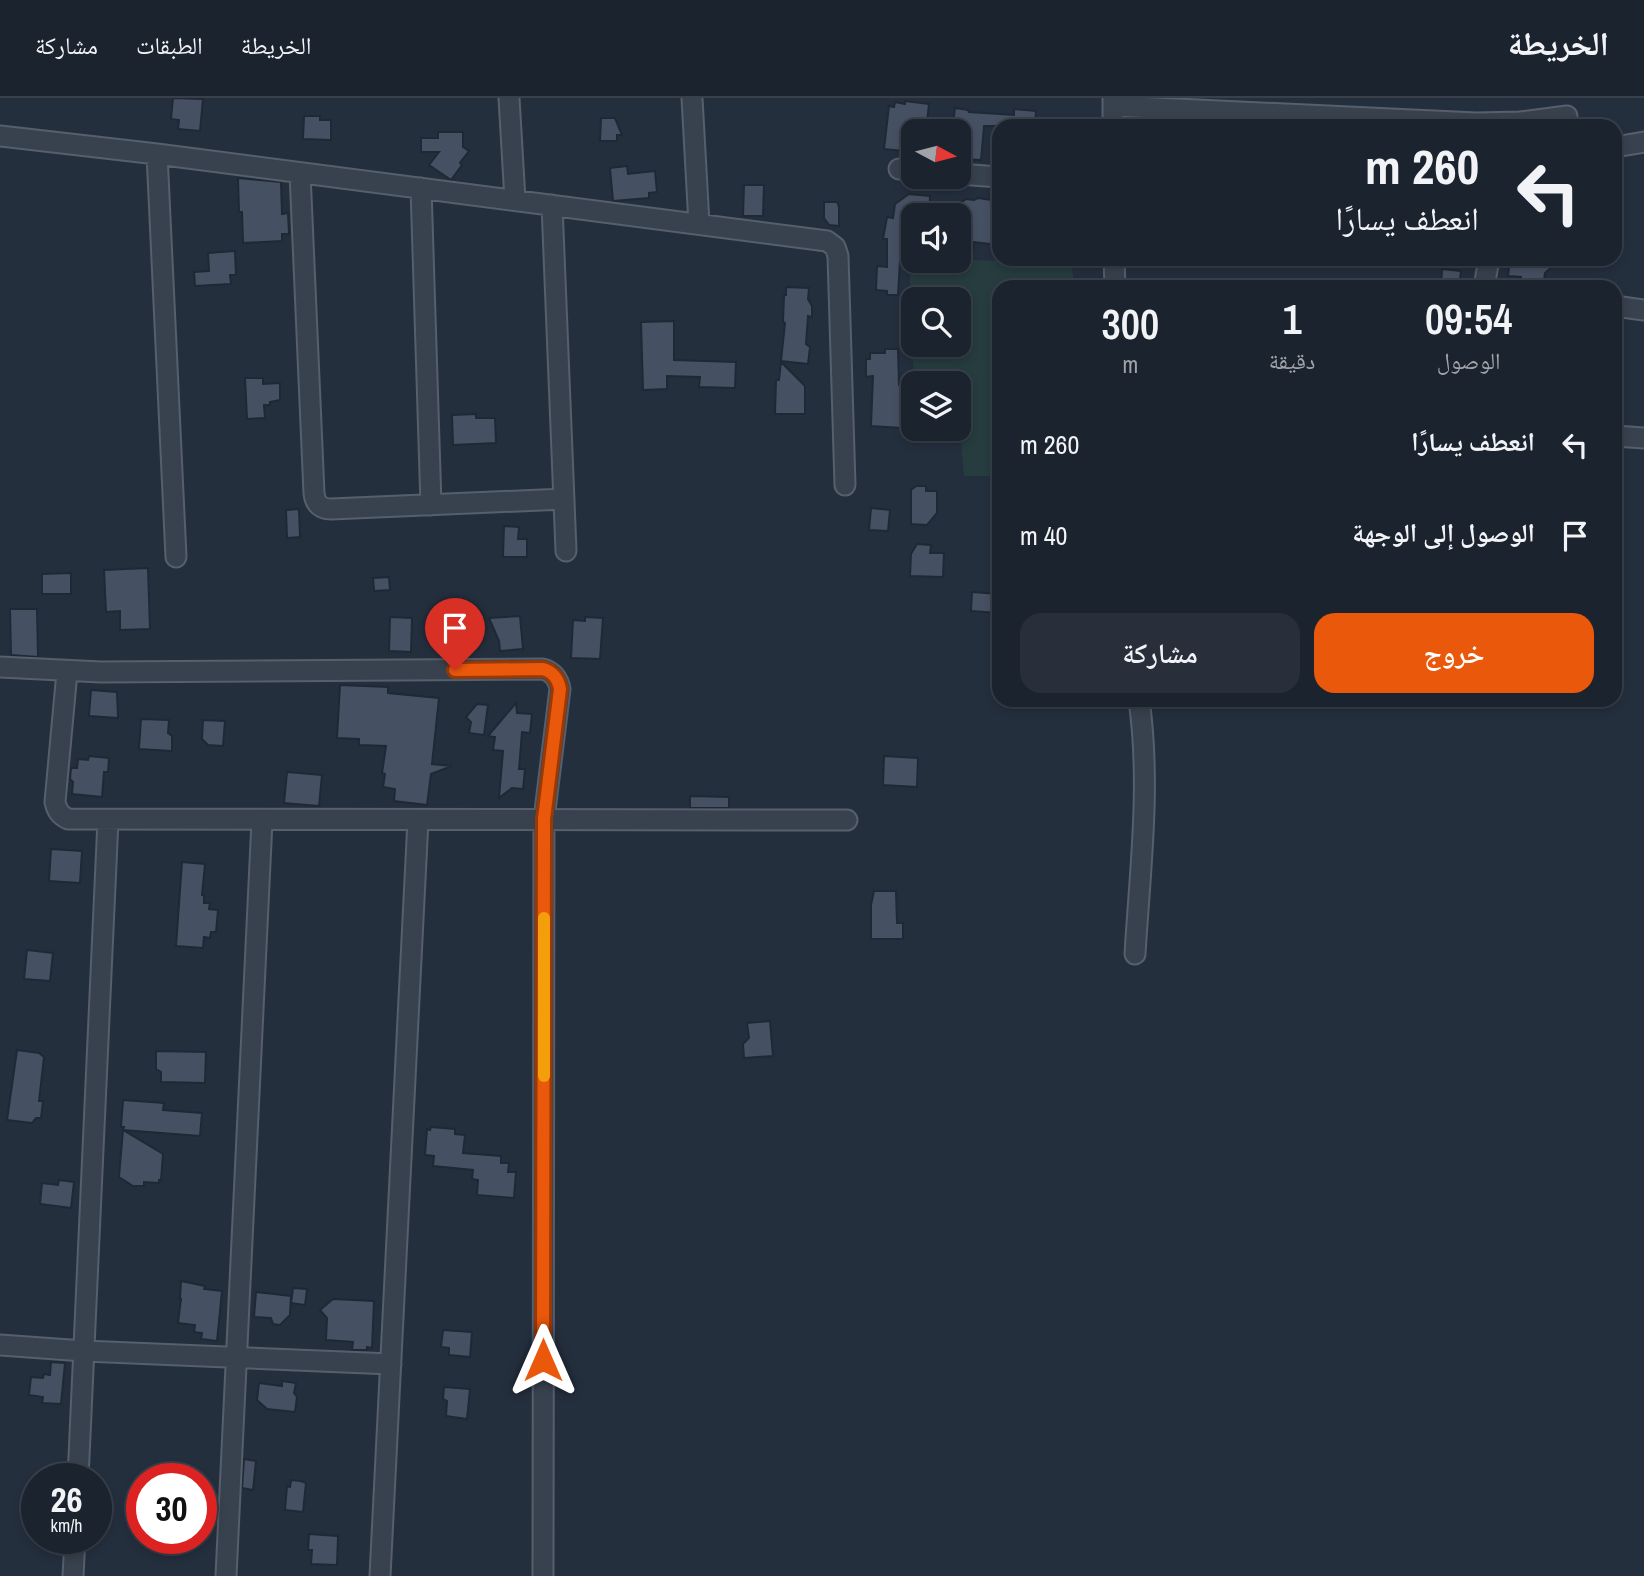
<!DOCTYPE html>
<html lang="ar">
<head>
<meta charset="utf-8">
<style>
	:root { --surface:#1b232e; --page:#282f3a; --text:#f1f3f6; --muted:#a0a4aa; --line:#39404a; --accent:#ea580c }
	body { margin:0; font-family:"Archivo Narrow","Noto Naskh Arabic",sans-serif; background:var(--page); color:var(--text); direction:rtl; height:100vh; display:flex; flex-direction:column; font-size:26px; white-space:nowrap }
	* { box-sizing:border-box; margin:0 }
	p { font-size:23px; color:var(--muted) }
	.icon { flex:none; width:38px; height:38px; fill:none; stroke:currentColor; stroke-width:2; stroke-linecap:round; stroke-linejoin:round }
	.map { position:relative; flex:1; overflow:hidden; direction:ltr }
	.side { position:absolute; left:992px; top:182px; width:630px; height:427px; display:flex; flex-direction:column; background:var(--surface); border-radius:21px; box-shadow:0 4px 10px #0003,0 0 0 2px var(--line); direction:rtl }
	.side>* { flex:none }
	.top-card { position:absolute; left:992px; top:21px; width:630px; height:147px; border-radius:21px; box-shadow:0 4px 10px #0003,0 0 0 2px var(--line); direction:rtl; background:#1b232e; color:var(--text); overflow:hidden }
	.needle { width:46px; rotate:97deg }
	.controls { position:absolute; left:901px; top:21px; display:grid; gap:14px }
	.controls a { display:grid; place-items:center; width:70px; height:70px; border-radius:14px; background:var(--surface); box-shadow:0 4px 10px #0003,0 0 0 2px var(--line); font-size:35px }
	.speed { position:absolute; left:21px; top:1365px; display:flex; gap:14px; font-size:35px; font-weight:700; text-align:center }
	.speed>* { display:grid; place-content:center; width:91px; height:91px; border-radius:50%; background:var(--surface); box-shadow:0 4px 10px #0003,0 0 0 2px var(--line); line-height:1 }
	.speed small { font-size:18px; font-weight:400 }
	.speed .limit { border:10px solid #d22; background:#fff; color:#111 }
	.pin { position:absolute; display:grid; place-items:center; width:60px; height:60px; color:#fff; margin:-72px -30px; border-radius:50% 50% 50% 0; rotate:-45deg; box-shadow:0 0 7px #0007 }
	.pin .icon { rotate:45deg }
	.me { position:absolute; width:77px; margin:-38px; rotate:0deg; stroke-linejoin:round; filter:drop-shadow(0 0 5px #0008) }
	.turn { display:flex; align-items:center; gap:24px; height:147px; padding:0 28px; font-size:32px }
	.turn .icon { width:91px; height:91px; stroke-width:2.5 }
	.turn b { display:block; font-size:49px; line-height:60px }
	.eta { display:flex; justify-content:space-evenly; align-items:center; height:119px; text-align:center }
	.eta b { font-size:42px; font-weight:600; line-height:49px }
	.primary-button { display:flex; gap:14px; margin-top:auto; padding:14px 28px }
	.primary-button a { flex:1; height:80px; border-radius:21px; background:var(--accent); color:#fff; font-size:28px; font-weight:600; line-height:80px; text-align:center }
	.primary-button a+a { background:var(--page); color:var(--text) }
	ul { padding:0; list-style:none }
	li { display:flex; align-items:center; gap:21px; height:91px; padding:0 28px }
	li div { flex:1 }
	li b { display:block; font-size:26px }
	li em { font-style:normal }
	header { display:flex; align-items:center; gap:42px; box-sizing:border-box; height:98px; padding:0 35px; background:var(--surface); border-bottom:2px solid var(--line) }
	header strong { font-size:33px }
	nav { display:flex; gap:38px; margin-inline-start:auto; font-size:24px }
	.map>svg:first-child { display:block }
</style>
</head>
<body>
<header>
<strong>الخريطة</strong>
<nav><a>الخريطة</a><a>الطبقات</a><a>مشاركة</a></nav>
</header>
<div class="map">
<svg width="1644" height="1478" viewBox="0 0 1644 1478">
	<rect width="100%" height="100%" fill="#242f3e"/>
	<!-- green -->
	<path fill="#263c3f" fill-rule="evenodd" d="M909,159H913L914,163H959V161L1072,167L1074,189H999V378H964L959,325V285H914ZM914,201H959V247H914Z"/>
	<!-- building -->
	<path fill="#455162" stroke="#1f2835" stroke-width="2" d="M173,0L203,1L200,33L178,31L179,22L171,21Z
		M905,3L929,6L926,33H914V54L884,51L889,8L894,9L895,4L905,6Z
		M955,10L968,12L969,14L1014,17V11L1036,13L1035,28H984L981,62L959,61V33H952Z
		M304,18H320V22H331V42L303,41Z
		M601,20H615L622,37H617V43H600Z
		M438,34H463V49L469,53L460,65L462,67L451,82L429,67L439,54H421V40H438Z
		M627,68L628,76L655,73L657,94L649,95V100L613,103L610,70Z
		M238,80L281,84L282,116L288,115L289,136H282V143L243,145L242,114H239Z
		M744,87H764L763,118H743Z
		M909,96L930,98L929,117H914V147L901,146L898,197H887V193L876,192L877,168L887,169V141H883L887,119L893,120L895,106Z
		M978,100L999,103V147L974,144L973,151L959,149V117H943L966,101L974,102Z
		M824,104H837L839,109V128L829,127L824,120Z
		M235,153L236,177H230L231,186L195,188L194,174L209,173L208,155Z
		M1510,161H1561L1545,175L1543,189L1520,187L1521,179L1508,178Z
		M1442,171L1461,173L1459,189H1441Z
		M786,189L809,190L808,201L812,208V219L808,218L806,246L810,249L808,266L781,263L785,225L783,224L784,197H786Z
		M674,223V262L736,264L735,290L699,289L700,279L667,278V291L643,292L641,224Z
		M885,251H898L899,287L904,288L902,330L871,328L873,278L866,279V261H870V255H885Z
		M781,264L805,288V316H775L776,282H779Z
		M245,280H263V286L280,285V302L270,304V307H264L265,320L247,321Z
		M476,316V320H495L496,345L453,347L452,317Z
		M916,388H926V393H937V415L927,427L911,426V392Z
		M871,410L890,412L888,433L869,432Z
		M299,411L300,439L287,440L286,412Z
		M504,428L519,429L518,441H527V459H503Z
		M917,446L931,447L930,455H944L943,479L910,478L911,456Z
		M148,470L150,531L120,532V513L106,514L104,472Z
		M71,475V496H42V476Z
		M389,479L390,492L374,493L373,480Z
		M972,494L999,496V515L971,513Z
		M10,511H37L38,559L11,557Z
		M520,518L523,551L500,553L499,543L489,520Z
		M390,519L412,520L411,554L389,553Z
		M585,519L603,520L600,561L571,560L573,522L585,523Z
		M340,587L388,589V595L439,600L432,666L452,668L431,676L427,707L394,703L395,691L383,689L385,676L382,675L386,648L359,647V641L337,640Z
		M91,592L117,594L118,620L89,618Z
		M516,605L517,615L532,616L530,635L522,634L519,671H525L523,691L512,690L499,700L503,653L493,652L495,639L488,638Z
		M477,606L488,607L484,637L469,635L471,624L466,619Z
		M141,621L169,622L168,635L172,638V653L139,651Z
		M203,622L225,623L223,648L208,647L202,641Z
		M89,658L109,660L108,674H104L102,699L72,696L73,684L70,681L71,670H77L78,661L88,662Z
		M884,658L918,660L917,689L883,687Z
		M287,674L322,677L319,708L284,705Z
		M690,698L729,699V710H690Z
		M51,751L82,753L80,785L49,783Z
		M182,764L205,766L202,797H204V805H210L209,811L218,812L216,834H211L210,840L204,839L203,850L176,848Z
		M874,793H896L897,825H903V841H871V807Z
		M27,852L53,855L50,883L24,881Z
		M770,923L773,958L744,960L743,946L749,940L747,925Z
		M17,952L39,955L44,959L39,1003H43L41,1020H36L32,1025L7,1022Z
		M156,953L206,954L205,985L161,984V974L156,971Z
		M123,1002L164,1005L163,1012L202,1015L200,1038L123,1032L124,1029H121Z
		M431,1029L455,1031V1036L465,1037L463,1055L501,1058V1065H509L508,1074H516L514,1100L477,1097L478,1082L472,1081L473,1072L433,1068L434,1058L425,1057L427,1031L430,1032Z
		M123,1032L163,1056L161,1082H159V1085L144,1084V1088H133L119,1079Z
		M59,1082L74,1084L71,1110L40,1106L42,1085L58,1087Z
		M181,1183L205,1188L204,1191L222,1193L217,1243L201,1241L202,1235L194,1234L195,1227L178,1225L181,1201H180Z
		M293,1190L307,1191L305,1207L291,1205Z
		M256,1194L291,1198L290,1217L280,1227L273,1226L271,1220L254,1219Z
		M333,1201L374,1203L372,1250L367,1249V1252H352L353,1244L326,1242L327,1220L320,1212Z
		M443,1232L472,1234L470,1259L449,1257V1250L441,1249Z
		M51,1264L65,1265L61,1306L42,1305L43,1299L29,1297L31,1279L43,1280L44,1276L50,1277Z
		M282,1283L296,1285L294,1295L297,1299L295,1314L267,1311L257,1302L259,1285L282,1288Z
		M444,1289L470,1291L467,1321L446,1318L447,1303L443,1301Z
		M244,1361L256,1363L253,1392L242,1390Z
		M291,1382L301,1383L306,1385L303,1414L285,1412L287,1388L290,1389Z
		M309,1436L338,1438L337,1467L311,1466L312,1452H308Z"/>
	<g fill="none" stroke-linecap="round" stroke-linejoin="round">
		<!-- street casing -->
		<g stroke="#565f6c" stroke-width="23">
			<path id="street" d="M509,0L515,102
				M692,0L699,126
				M1113,0V28
				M1113,8L1476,25L1520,24L1567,18
				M0,38L157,56L827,143L835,149L838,158L845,387
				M1615,49L1644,44
				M157,56L176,459
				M899,71L914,72
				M300,75L314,395C315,406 321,411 331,411L564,401
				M959,76L999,79
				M421,90L431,407
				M552,107L566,453
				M1114,161L1115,189
				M1484,189L1489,161
				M1615,208L1644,212
				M1615,338L1644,340
				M0,569L101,574L543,571C553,574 558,580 560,591L544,721L543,1478
				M67,574L55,704C57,713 60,717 68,721L847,722
				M1135,856C1140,772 1151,686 1139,602
				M0,1247L84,1253L391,1266
				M78,1381L108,722
				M73,1478L75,1440
				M226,1478L262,723
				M380,1478L418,722"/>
		</g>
		<!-- street -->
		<use href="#street" stroke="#38414e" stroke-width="19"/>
	</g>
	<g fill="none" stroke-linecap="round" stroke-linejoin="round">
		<!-- route casing -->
		<g stroke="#983908" stroke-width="18">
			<path id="route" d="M455,572L543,571C553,574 558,580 560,591L544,721L543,1262"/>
		</g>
		<!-- route -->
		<use href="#route" stroke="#ea580c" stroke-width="12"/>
		<!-- slow -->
		<path stroke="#f59e0b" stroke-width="12" d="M544,978V820"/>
	</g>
</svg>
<div class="controls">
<a><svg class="needle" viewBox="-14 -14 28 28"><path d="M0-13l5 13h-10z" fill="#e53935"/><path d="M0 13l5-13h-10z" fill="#a0a4aa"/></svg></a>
<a><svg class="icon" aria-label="sound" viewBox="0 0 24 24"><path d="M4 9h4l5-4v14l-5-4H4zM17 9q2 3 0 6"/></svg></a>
<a><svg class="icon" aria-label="search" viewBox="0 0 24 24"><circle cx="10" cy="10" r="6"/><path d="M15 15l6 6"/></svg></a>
<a><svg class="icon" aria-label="layers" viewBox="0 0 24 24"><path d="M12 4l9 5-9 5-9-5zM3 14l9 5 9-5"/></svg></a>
</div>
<div class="speed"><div>26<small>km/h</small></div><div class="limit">30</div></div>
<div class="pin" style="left:455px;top:572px;background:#d93025"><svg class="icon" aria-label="arrive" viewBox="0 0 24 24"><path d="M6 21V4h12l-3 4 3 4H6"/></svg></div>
<svg class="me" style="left:543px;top:1262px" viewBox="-20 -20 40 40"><path d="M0-17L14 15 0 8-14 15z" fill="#ea580c" stroke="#fff" stroke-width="4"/></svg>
<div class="top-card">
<div class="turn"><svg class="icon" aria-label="left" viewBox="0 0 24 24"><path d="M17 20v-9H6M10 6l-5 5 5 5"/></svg><div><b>260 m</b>انعطف يسارًا</div></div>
</div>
<section class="side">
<div class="eta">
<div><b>09:54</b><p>الوصول</p></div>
<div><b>1</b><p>دقيقة</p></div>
<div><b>300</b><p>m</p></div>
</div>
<ul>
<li><svg class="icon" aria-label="left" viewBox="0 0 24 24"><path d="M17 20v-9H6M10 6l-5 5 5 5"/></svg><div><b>انعطف يسارًا</b></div><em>260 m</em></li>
<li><svg class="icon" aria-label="arrive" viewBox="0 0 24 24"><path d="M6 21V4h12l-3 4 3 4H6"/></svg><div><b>الوصول إلى الوجهة</b></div><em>40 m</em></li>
</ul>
<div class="primary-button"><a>خروج</a><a>مشاركة</a></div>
</section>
</div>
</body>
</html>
